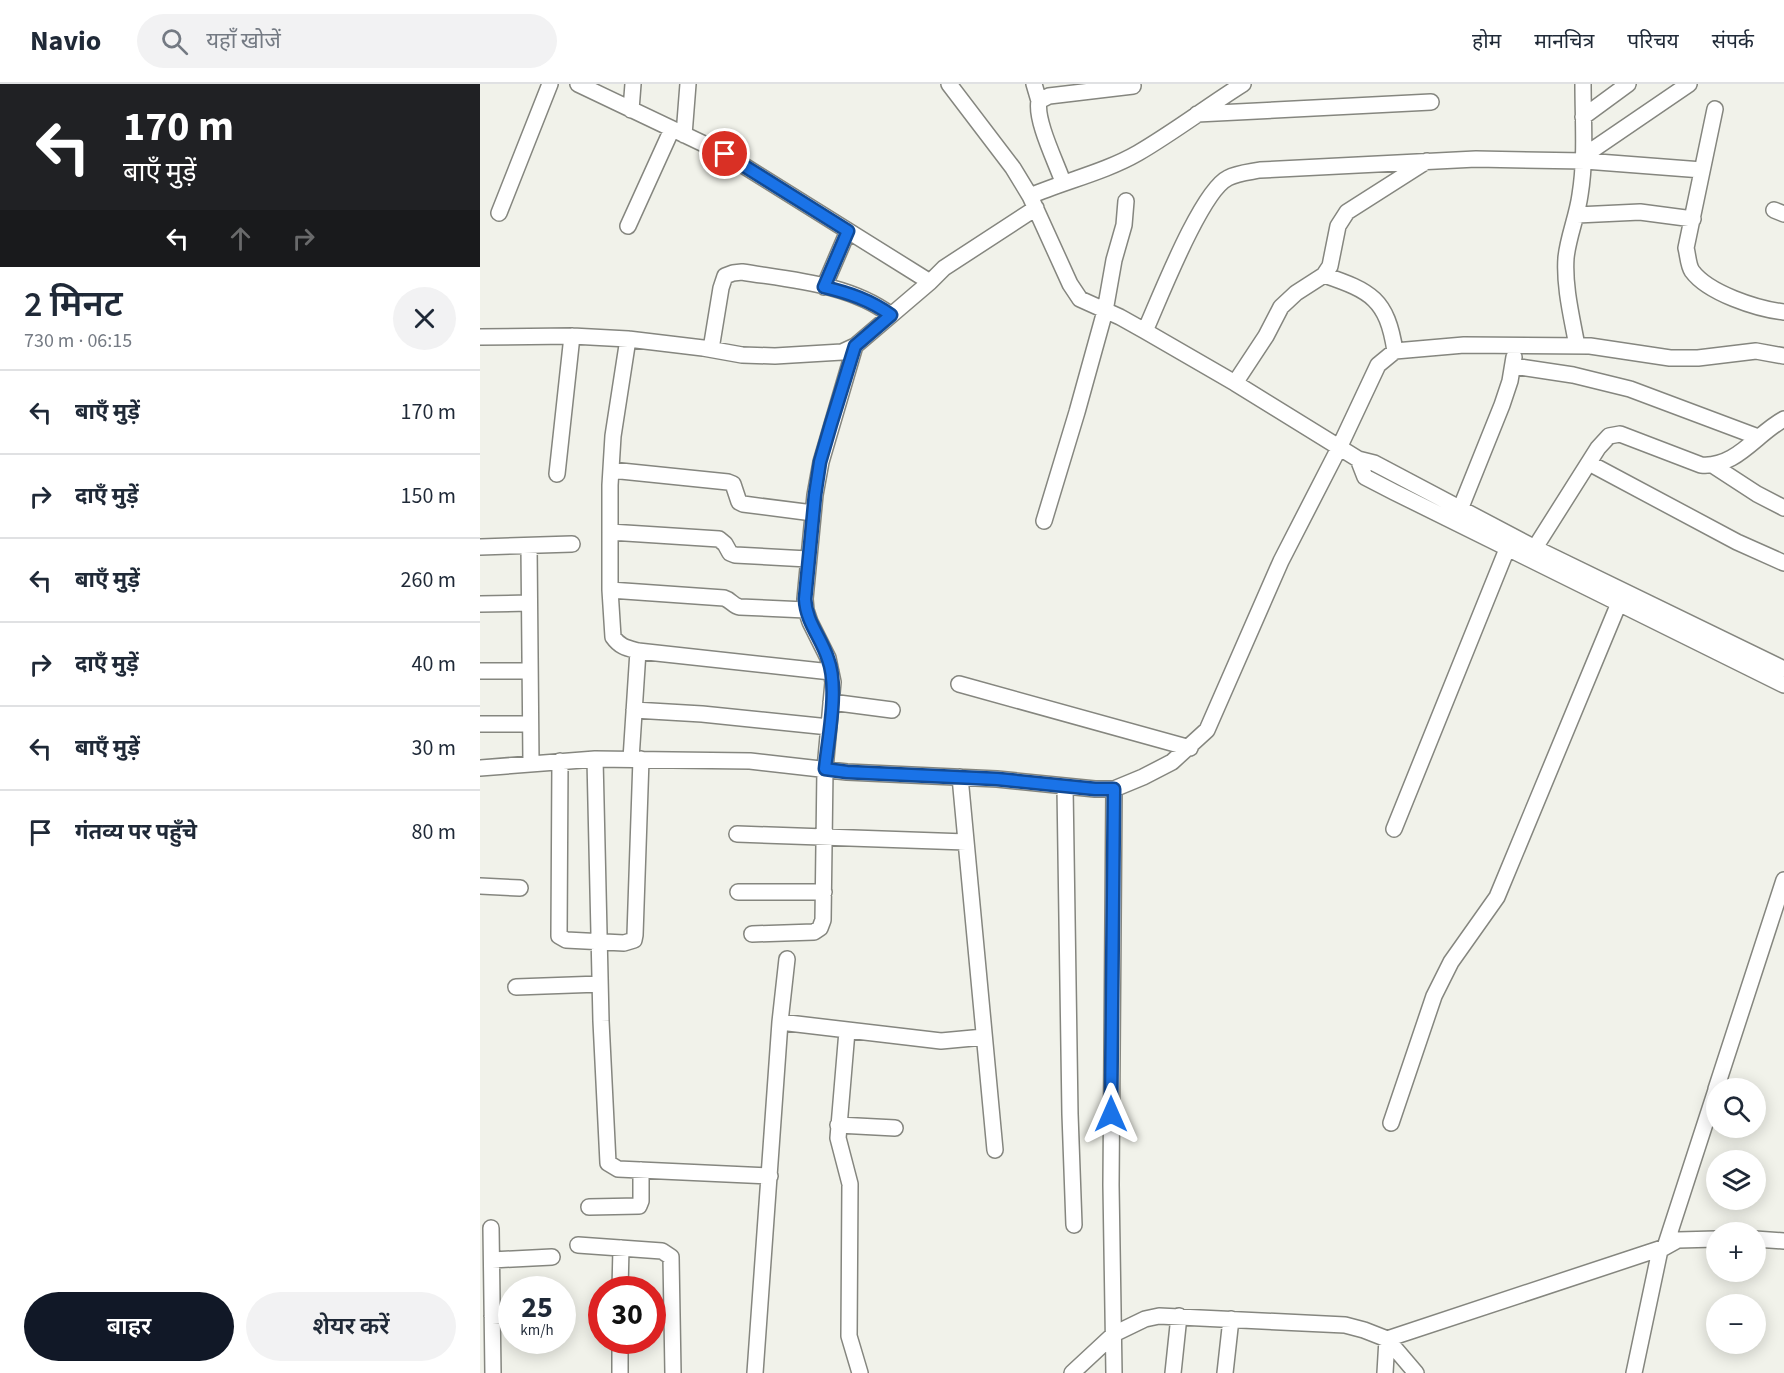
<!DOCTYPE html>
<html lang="hi">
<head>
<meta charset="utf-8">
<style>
	:root { --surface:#fff; --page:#f2f2f3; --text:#1f2937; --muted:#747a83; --line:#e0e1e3; --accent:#111827 }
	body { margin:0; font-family:"Source Sans 3","Noto Sans Devanagari",sans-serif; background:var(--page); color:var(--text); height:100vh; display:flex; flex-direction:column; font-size:22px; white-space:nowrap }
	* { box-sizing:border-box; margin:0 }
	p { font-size:20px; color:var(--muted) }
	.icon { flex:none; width:33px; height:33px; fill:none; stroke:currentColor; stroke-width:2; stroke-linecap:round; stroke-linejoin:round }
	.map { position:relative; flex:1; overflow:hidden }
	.details { display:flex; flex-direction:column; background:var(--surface); width:480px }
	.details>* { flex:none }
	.top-card { background:#202124; color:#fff; overflow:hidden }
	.fabs { position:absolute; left:1226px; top:994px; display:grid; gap:12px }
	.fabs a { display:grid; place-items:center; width:60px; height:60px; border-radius:50%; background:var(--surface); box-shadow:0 3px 15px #0003; font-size:30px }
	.speed { position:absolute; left:18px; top:1192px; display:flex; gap:12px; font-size:30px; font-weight:700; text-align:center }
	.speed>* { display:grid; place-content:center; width:78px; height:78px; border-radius:50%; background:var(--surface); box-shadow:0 3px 15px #0003; line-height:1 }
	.speed small { font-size:15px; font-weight:400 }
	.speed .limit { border:9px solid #d22; background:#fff; color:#111 }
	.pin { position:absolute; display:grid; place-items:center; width:51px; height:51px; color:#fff; margin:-26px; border:3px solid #fff; border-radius:50%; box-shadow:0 2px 6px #0007 }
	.me { position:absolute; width:66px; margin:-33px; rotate:0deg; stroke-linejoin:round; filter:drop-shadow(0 0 4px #0008) }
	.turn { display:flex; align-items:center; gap:21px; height:126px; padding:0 24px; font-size:27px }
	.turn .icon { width:78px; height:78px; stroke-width:2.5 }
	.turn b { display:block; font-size:42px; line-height:51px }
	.lanes { display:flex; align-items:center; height:57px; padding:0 24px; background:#0003; justify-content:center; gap:30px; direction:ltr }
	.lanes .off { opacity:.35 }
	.round { display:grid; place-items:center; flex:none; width:63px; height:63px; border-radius:32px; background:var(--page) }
	.summary { display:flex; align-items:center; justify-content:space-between; height:102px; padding:0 24px }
	h1 { font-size:36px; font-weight:600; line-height:45px }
	.primary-button { display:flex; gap:12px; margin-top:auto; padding:12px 24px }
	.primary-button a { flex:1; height:69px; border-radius:36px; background:var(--accent); color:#fff; font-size:24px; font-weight:600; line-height:69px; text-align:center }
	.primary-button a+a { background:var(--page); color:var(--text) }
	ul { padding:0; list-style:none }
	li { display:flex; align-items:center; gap:18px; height:84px; padding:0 24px; border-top:2px solid var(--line) }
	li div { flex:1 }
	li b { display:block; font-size:22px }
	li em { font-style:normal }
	header { display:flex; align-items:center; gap:36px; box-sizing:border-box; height:84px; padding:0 30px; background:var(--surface); border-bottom:2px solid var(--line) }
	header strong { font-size:28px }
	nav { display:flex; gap:33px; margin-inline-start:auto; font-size:21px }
	.search { width:420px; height:54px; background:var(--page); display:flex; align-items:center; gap:15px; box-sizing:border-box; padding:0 21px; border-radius:33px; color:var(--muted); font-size:22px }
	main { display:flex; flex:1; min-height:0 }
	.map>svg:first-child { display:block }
</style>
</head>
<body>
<header>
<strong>Navio</strong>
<div class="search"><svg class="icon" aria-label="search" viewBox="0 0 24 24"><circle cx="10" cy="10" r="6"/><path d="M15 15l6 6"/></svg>यहाँ खोजें</div>
<nav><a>होम</a><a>मानचित्र</a><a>परिचय</a><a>संपर्क</a></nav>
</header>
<main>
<section class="details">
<div class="top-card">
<div class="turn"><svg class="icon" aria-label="left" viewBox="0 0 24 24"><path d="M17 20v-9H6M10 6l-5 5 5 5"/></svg><div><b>170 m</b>बाएँ मुड़ें</div></div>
<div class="lanes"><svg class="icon" aria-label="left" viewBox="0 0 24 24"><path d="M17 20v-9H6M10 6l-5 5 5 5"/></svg><svg class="icon off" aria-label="ahead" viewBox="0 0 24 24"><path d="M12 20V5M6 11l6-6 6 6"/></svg><svg class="icon off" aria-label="right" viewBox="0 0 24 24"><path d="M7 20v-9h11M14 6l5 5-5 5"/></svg></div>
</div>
<div class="summary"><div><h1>2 मिनट</h1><p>730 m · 06:15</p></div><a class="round"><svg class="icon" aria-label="close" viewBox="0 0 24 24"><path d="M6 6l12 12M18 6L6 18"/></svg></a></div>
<ul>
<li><svg class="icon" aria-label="left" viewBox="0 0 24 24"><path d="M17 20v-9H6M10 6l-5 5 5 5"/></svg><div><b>बाएँ मुड़ें</b></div><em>170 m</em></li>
<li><svg class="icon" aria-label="right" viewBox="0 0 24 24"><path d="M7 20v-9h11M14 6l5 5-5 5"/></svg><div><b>दाएँ मुड़ें</b></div><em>150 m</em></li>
<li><svg class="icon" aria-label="left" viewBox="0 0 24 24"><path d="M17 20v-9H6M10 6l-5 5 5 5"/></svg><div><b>बाएँ मुड़ें</b></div><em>260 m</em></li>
<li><svg class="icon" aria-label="right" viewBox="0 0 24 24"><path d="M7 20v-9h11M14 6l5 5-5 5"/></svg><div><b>दाएँ मुड़ें</b></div><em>40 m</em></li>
<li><svg class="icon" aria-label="left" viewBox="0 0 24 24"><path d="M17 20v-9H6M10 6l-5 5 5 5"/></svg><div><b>बाएँ मुड़ें</b></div><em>30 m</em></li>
<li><svg class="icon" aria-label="arrive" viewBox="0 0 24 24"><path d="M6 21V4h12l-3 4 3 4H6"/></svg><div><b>गंतव्य पर पहुँचे</b></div><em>80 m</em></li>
</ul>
<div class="primary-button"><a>बाहर</a><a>शेयर करें</a></div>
</section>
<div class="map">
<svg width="1304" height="1289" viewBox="0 0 1304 1289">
	<rect width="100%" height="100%" fill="#f1f2ea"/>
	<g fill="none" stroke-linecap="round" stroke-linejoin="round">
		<!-- minor casing -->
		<g stroke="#85867f" stroke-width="18">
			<path id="minor" d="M98,0L245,70L450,198L464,184L556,124
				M469,0L533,84L550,112L590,200L600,215L640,233L665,247L755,299L878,375L894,379L1055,464L1304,585
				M554,0L559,17
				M1235,25L1206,164C1208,171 1208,181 1212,187C1228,209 1277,225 1304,228
				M151,26L153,0
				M717,30L951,18
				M1103,33L1148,0
				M204,51L208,0
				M1105,71L1209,0
				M583,98C576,78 555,36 559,17L569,12L653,2
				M550,112C585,97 625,88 658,69C694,48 728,22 763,0
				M1294,126L1304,130
				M19,129L70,0
				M1097,131L1160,128L1213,135
				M148,142L192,45
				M844,191C891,207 907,215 915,267
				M344,203L368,147
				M665,247C679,216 721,107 748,94C757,89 770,88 780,86L996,75L1105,77L1222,86
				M0,253L92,252L148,255L223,264L262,271L295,272L362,268L375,262L450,198
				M148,255L133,352L130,401V506L133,553C140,563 147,564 158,567L351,588
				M1097,262C1092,234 1084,203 1086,174C1088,153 1097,133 1100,111C1106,74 1103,38 1103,0
				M231,265L241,204L245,192L253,189L262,188C312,196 370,200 411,231
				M1033,282L1093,291L1150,305L1278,353
				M755,299L786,252L801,223L816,209L844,191L850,182L858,142L867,128L947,77
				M878,375L885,393L914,408L1304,601
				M1109,379L1257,458L1304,479
				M1234,382L1277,410L1304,424
				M131,386L248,398L253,400L259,418L263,420L333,429
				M77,390L92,252
				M977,433L1022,321L1030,297L1034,273
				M564,437L597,328L625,227L634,176L644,141L646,117
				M130,448L239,455L245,460L250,469L255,471L328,475
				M49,462L51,679
				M0,463L92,460
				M1051,470L1118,364L1129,352L1140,350L1221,381C1256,384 1276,350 1304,335
				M130,506L244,514C251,516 253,522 260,523L326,526
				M0,520L49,519
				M0,587H50
				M479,600L710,664
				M351,618L412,626
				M154,626L222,630L349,643
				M0,640H50
				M115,675L121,937L128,1079L138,1085L290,1092
				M151,675L158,567
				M80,677L79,852L86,856L144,859L154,856L155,851L161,675
				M0,684L115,675L270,677L367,688L517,695L615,705H634L663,693L692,678L727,646L801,477L859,364L898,281L915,267L984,261L1110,262L1190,274H1218L1276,267L1304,272
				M480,693L515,1066
				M585,703L590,1030L594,1141
				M914,745L1027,465
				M257,750L486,758
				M0,802L40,804
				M258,808H344
				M272,850L334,848L340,844L343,836L345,685L353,598L348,574L330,538L326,526L325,515L335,411L341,378L375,262
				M36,903L120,900
				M300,938L461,957L504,953
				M367,947L358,1054L370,1100L369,1252L380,1289
				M1236,1005L1304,796
				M911,1039L954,912L971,878L1017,813L1139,519
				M358,1041L415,1044
				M109,1123L159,1122L161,1117V1086
				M11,1144L13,1289
				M1275,1155L1304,1157
				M98,1161L182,1167L191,1173L193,1289
				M12,1176L72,1173
				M140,1206L141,1164
				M12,1232L32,1231
				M140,1289V1257
				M275,1289L300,938L307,875
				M592,1289L634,1250L665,1235L679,1232L865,1241L884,1246L907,1255L936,1289
				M634,1289L631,1101L634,705
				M693,1289L699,1232
				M745,1289L751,1235
				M905,1289L907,1255L1185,1163L1236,1006
				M1154,1289L1180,1166L1198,1156L1236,1155"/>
		</g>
		<!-- minor -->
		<use href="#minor" stroke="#fff" stroke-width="15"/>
	</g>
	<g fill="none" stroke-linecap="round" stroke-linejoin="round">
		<!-- route casing -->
		<g stroke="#114b97" stroke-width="15">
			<path id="route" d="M245,70L368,147L344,203C369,209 390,216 411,231L375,262L351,340L340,378L335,411L325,515C326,538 341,553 348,575C359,604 348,654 345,685L367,688L517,695L615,705H634L631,1030"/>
		</g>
		<!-- route -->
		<use href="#route" stroke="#1a73e8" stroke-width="10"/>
	</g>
</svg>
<div class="fabs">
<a><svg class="icon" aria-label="search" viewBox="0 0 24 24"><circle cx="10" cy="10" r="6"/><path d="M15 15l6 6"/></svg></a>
<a><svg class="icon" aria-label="layers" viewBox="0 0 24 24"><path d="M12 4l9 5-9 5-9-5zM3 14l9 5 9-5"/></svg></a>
<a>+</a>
<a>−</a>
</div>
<div class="speed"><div>25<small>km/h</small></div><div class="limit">30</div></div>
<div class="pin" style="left:245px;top:70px;background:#d93025"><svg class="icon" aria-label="arrive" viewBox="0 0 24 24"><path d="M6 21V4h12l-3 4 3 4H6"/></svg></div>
<svg class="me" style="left:631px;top:1030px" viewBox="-20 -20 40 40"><path d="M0-17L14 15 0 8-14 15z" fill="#1a73e8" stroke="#fff" stroke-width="4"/></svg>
</div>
</main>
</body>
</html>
